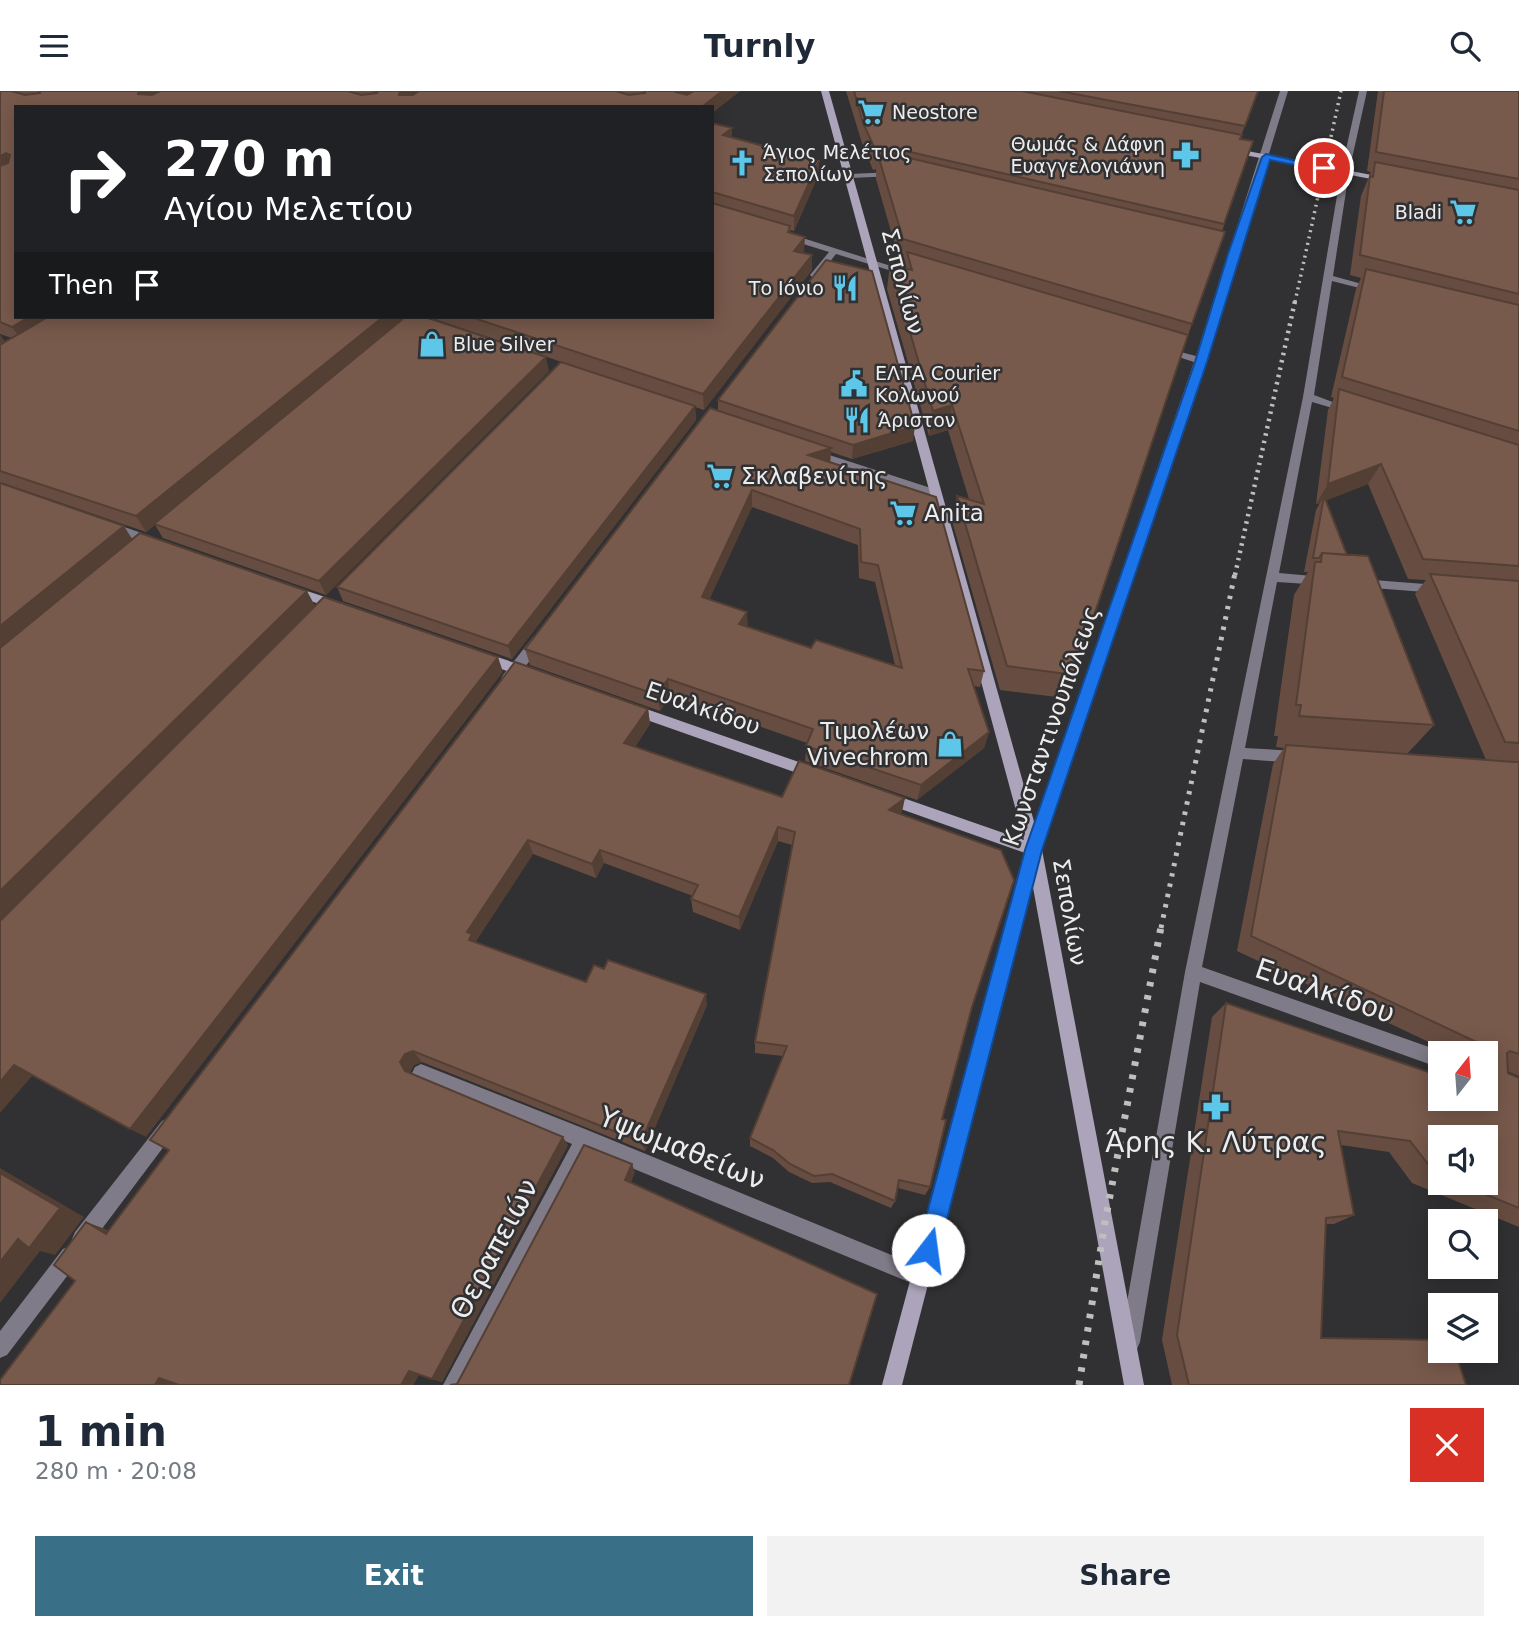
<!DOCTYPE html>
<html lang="en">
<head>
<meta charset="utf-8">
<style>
	:root { --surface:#fff; --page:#f2f2f3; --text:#1f2937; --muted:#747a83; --accent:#3a7087 }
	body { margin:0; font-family:"DejaVu Sans",sans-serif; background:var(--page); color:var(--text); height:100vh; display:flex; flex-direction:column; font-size:26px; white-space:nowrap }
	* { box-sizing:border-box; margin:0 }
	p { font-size:23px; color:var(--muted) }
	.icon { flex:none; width:38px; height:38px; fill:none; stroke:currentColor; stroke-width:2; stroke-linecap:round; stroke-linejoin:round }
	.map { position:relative; height:1294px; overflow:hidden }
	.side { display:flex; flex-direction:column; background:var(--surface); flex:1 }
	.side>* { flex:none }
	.hud { position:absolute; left:14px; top:14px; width:700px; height:214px; border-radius:0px; box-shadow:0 4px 18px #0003; background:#202124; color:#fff; overflow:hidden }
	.needle { width:46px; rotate:17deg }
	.controls { position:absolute; left:1428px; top:950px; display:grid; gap:14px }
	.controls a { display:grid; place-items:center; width:70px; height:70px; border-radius:0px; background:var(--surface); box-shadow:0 4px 18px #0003; font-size:35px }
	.pin { position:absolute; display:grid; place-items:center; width:60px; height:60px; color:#fff; margin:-30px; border:4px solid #fff; border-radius:50%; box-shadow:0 2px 7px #0007 }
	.me { position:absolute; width:77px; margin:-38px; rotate:15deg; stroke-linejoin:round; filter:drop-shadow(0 0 5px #0008) }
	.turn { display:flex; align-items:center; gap:24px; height:147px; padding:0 35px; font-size:32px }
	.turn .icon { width:91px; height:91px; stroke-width:2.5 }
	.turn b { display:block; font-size:49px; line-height:60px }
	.then { display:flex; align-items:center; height:66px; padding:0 35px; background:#0003; gap:14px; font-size:26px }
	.round { display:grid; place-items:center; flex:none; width:74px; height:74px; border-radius:0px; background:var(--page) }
	.head { display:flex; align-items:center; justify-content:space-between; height:119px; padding:0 35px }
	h1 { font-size:42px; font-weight:700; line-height:52px }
	.cta { display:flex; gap:14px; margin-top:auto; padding:14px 35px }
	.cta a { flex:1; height:80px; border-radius:0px; background:var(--accent); color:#fff; font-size:28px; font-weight:700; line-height:80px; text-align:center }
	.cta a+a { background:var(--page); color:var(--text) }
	header { display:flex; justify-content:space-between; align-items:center; height:91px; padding:0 35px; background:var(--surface); font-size:32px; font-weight:700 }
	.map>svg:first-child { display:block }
</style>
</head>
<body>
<header><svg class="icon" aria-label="menu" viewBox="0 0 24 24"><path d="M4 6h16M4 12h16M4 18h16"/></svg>Turnly<svg class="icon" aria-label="search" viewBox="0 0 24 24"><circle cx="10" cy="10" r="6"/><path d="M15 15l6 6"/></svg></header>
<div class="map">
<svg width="1519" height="1294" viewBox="0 0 1519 1294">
	<rect width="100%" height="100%" fill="#313032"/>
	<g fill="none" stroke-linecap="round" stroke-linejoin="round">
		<!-- street -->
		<path fill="#7f7b88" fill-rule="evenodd" d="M1280,0H1288L1206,270L1042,759L1039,764L1034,766L1029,764L1026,759L1194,271L1160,260L1165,257L1196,265Z
			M1359,0H1367L1349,81L1333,185L1380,198L1375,201L1332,190L1314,304L1351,318L1346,321L1312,311L1279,482L1323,486L1329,490L1323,494L1277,491L1245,657L1296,660L1301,662L1303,666L1301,670L1296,672L1243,668L1202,876L1446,962H1440V977L1200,891L1140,1251L1137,1258L1130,1261L1123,1258L1120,1251L1185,881L1303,306L1341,81Z
			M894,81H897V85L849,87L845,85L849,83Z
			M784,143H790L913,182L905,184L836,163L818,186H812L810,184L829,161L784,147Z
			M814,359L940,400L942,403L940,406H932L810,366L808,363Z
			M110,431L153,446L155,449L149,453L106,438V432Z
			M1360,488L1438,494L1444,498L1438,502L1360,496L1354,492Z
			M538,544L544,549L543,552L513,592H503L501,588L503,584L533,546Z
			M421,973L585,1038L928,1179L931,1186L928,1193L921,1196L588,1059L464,1294H443L572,1053L415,988L412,982L415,976Z
			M168,1027L174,1030L177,1036L174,1042L89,1155L82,1158L75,1155L72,1148L75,1141L162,1030Z
			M70,1155L77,1158L80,1165L77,1172L7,1264L0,1267V1240L63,1158Z"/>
		<!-- secondary -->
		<path fill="#aba4ba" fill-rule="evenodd" d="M821,0H829L1042,759L1144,1294H1124L1032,791L902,1294H882L1025,762L881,711L879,707L881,703L886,701L1024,749Z
			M1232,57L1387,87L1391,89L1387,91L1229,61L1228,59Z
			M292,495L343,512L345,515L339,520L288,502L286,499L288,496Z
			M483,561L535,579L537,583L530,588L478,570L476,566L478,562Z
			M632,613L819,678L821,682L819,686L814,688L627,622L625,618L627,614Z"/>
		<!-- rail-far3 -->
		<path stroke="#bfbfc0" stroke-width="3.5" stroke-dasharray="2 4.5" stroke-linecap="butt" d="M1295,211L1341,0"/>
		<!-- rail-far2 -->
		<path stroke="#bfbfc0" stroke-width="4.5" stroke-dasharray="2.5 5" stroke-linecap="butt" d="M1235,484L1295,210"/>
		<!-- rail-far1 -->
		<path stroke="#bfbfc0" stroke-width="5" stroke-dasharray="3.5 7" stroke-linecap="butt" d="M1161,837L1235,482"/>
		<!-- rail -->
		<path stroke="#bfbfc0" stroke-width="7" stroke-dasharray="4.5 9" stroke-linecap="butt" d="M1079,1294L1105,1131L1161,836"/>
	</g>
	<!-- wall -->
	<path fill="#674d41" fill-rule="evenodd" d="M0,0H740L712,22L16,16V226L401,229L549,280L326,504L163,447L155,434L146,441L0,391V244L5,251L12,247L0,243Z
		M846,0H1258L1240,48L1253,50L1222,140L1225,141L1188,244L1074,584L1065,607L1000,599L952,430L957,405L969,408L948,339L929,345L887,198L890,173L905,177V174L900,172L876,88V78L873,79L862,52Z
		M1378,0H1519V985L1507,980L1508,982L1519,987V1136L1412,1092L1389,1061L1341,1054L1354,1124L1334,1133H1326L1321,1247L1466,1294H1172L1162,1249L1212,926L1226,912L1486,1008V962H1452L1237,860L1273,673L1284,657L1276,656L1278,645H1274L1294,504L1308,481H1304L1316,419L1320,412L1316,413L1328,319L1334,307L1331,306L1356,198L1361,187L1350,184L1361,105L1371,81L1367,80ZM1368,393L1408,488L1426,489L1415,503L1486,669L1407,663L1434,634L1347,464L1326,409ZM1440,1046L1486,1092H1440Z
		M712,32L732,37V47L819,70L818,85L794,140L790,139V141L804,161L803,162L812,179L704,319L695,316L696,329L512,568L343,510L337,496L644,299L429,226H712Z
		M718,309L913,350L852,368L831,361L830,371L984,580L980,596L973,595L989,641L984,657L917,709L805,670L807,652L670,604L660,620L530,574L525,558L718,320ZM752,416L858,454L859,487L875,491L895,574L811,557L748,536L709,508Z
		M648,618L650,633L635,656L782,706L902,721L899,723L972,916L942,1028L930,1096L925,1104L898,1097L895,1110L891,1117L830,1091L812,1092L789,1081L773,1067L750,1055V1047L783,965L755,962V951L792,754L778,750L740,839L693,821L691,808L693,805L604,772L596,787L533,763L476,850L477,852L586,891L707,914L645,1060L422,971L414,974L410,981L411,983L568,1054L442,1291L419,1284L413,1294H179L176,1293L175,1294H0L75,1190L86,1131L109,1140Z"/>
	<!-- shaded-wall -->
	<path fill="#543f35" d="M139,0H173L145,16L138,3Z
		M400,0H424L403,16L399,4Z
		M678,0H698L676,16V1Z
		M722,0H740L712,22V16H702Z
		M732,37V52L723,44Z
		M6,62L15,77L0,83V65Z
		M819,70L818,85L794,140V125Z
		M805,146L804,161L794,175V160Z
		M812,164V179L704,319L703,303Z
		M29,226H64L23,251L12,236Z
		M383,226H400L401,231L146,441L136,425Z
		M0,244L10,259L0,266Z
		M546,266L549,280L326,504L319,490Z
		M952,314L948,339L929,345L933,320Z
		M695,315L696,329L512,568L508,555Z
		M915,335L913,350L852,368L853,354Z
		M831,357L830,374L808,364Z
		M1381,373L1368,393L1323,411L1324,405L1320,412L1316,413L1328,393Z
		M752,399V416L703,523L702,506Z
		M124,435L134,451L0,562V535Z
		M307,500L315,515L0,829V800Z
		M747,521L748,537L739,533Z
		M498,566L503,581L146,1046L130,1038Z
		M668,588L670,604L660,620L657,604Z
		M648,618L650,633L627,667L624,652Z
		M989,641L984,657L917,709L921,694Z
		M905,707L902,721L886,734L889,719Z
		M778,736V750L740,839L739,826Z
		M528,749L533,763L476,850L479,855L469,849L467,841Z
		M600,759L604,772L596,787L592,773Z
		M706,903L707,914L645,1060L641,1051Z
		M413,960L422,971L414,974L410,981L414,990L405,980L400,971L405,963Z
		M14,974L33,984L0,1022V991Z
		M563,1046L568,1054L442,1291L432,1288Z
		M632,1073L635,1081L629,1097L625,1089Z
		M0,1077L84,1126L55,1164L40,1160L0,1212Z
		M86,1131L105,1138L125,1149L106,1143Z
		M409,1280L420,1282L413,1294H401Z
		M159,1287L178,1289L175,1294H155Z"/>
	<!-- building -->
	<path fill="#785a4c" stroke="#543f35" stroke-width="2" fill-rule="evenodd" d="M0,0H11L25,4L40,2L39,0H139L138,3L152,4L160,0H348L361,4L378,2L372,0H400L399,4H413L419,0H616L629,4L645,2L644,0H678L676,1L687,4L694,0H722L702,16H16V226H29L12,236L0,231V75L8,72L10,64L6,62L0,65Z
		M854,0H1022L1242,44L1240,48L1253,50L1224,133L893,57L875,58L863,32Z
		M1059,0H1258L1245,35Z
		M1384,0H1519V88L1376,61Z
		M712,32L732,37L723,44L819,70L794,125L712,101Z
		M892,63L1222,140L1225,141L1192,233L903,148L878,64Z
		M1375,71L1519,99V203L1360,164L1370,85L1373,86Z
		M712,112L790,135L788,141L805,146L794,160L812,164L703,303L471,226H712Z
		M907,161L1188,244L1074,584L1007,575L957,405L984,413L952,314L933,320L890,173L912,179Z
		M826,169L872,180L915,335L853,354L718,309Z
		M1366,178L1519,214V340L1342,286Z
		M48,226H383L136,425L0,380V254Z
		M405,226H425L546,266L319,490L154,433Z
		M561,271L695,315L508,555L337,496Z
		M1339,298L1519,354V475L1423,468L1381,373L1328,393Z
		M710,317L831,357L808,364L936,406L984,580L968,578L989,641L921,694L806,655L813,638L668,588L657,604L525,558ZM752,399L860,438L861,471L878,474L902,577L816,549L811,557L739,533L747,521L702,506Z
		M0,392L124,435L0,535Z
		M1324,405L1347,464L1322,462L1319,467H1313Z
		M140,442L307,500L0,800V557Z
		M1322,462L1368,465L1434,634L1299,625L1301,614H1296L1315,471H1321Z
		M1430,483L1519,490V652L1505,651Z
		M324,506L498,566L130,1038L14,974L0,991V830Z
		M515,571L648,618L624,652L782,706L799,670L905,707L889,719L1001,759L1014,789L972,916L942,1028L946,1029L930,1096L899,1089L895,1110L832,1083L814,1085L790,1073L773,1059L750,1047L787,955L755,951L795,741L778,736L739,826L691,808L698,794L600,759L592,773L528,749L467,841L472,843L469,849L586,891L594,874L604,878L608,869L706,903L641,1051L413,960L405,963L400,971L405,980L563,1046L432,1288L409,1280L401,1294H179L159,1287L155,1294H0V1289L75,1190L54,1174L86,1131L106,1143L169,1059L150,1049Z
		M1286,654L1514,671H1519V963L1510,960L1507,962L1508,982L1519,987V1117L1458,1092H1486V1046H1440V1085L1435,1082L1410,1050L1338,1040L1354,1124L1326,1127L1321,1247L1440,1249V1260H1455L1466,1294H1189L1177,1244L1226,912L1440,985V1008H1486V962H1482L1485,955L1251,845Z
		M584,1054L632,1073L625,1089L877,1203L849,1294H450L457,1293Z
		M0,1082L60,1117L29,1157L18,1148L0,1171Z"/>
	<!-- route -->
	<path fill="#1a73e8" stroke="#114b97" stroke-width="2" d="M1266,63L1329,77L1324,80L1270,69L1207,271L1042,759L939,1159L936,1167L928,1170L920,1167L917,1159L1025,759L1195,271L1228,163L1262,66Z"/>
	<!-- icons -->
	<defs>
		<g id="supermarket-bare" transform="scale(2.1)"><path d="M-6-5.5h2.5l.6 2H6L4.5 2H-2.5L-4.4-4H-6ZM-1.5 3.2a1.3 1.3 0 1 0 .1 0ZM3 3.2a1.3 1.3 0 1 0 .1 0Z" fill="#5cc7e8" stroke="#313032" stroke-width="2.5" paint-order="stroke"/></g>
		<g id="pharmacy-bare" transform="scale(2.1)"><path d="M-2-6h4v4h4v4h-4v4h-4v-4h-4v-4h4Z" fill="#5cc7e8" stroke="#313032" stroke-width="2.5" paint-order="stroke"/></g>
		<g id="church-bare" transform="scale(2.1)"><path d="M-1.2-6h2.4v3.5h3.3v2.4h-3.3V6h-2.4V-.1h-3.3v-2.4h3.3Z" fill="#5cc7e8" stroke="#313032" stroke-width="2.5" paint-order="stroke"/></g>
		<g id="restaurant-bare" transform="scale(2.1)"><path d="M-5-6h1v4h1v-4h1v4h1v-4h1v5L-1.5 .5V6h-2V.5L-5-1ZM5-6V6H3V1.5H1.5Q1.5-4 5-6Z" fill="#5cc7e8" stroke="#313032" stroke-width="2.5" paint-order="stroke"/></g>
		<g id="shop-bare" transform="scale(2.1)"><path d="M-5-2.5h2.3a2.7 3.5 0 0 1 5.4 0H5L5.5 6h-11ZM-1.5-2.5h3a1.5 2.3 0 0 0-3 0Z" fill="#5cc7e8" stroke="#313032" stroke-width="2.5" paint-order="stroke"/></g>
		<g id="civic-bare" transform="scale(2.1)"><path d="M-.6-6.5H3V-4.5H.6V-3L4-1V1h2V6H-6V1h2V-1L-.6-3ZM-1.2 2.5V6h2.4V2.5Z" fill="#5cc7e8" stroke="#313032" stroke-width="2.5" paint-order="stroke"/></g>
	</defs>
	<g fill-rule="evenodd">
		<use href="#supermarket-bare" x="871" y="21"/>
		<use href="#pharmacy-bare" x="1186" y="64"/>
		<use href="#church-bare" x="742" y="72"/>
		<use href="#supermarket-bare" x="1463" y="121"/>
		<use href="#restaurant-bare" x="845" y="197"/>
		<use href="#shop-bare" x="432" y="253"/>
		<use href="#civic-bare" x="854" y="293"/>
		<use href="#restaurant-bare" x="857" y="329"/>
		<use href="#supermarket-bare" x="720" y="385"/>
		<use href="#supermarket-bare" x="903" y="422"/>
		<use href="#shop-bare" x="950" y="653"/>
		<use href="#pharmacy-bare" x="1216" y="1016"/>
	</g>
	<g text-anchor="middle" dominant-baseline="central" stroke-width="5" stroke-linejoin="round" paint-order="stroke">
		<!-- far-poi labels -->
		<g font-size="19" fill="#ededee" stroke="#313032" text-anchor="start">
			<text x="892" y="21">Neostore</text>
			<text x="1165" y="53" text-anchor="end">Θωμάς &amp; Δάφνη<tspan x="1165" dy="22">Ευαγγελογιάννη</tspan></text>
			<text x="763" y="61">Άγιος Μελέτιος<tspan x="763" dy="22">Σεπολίων</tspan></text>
			<text x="1442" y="121" text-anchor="end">Bladi</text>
			<text x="824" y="197" text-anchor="end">Το Ιόνιο</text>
			<text x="453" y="253">Blue Silver</text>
			<text x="875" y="282">ΕΛΤΑ Courier<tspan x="875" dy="22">Κολωνού</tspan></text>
			<text x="878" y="329">Άριστον</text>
		</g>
		<!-- street labels -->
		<g font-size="23" fill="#ededee" stroke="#313032">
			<text transform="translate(903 190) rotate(75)">Σεπολίων</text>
			<text transform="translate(703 617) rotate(19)">Ευαλκίδου</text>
			<text transform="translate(1051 635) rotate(-71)">Κωνσταντινουπόλεως</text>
			<text transform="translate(1070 821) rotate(80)">Σεπολίων</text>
		</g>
		<!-- poi labels -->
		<g font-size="23" fill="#ededee" stroke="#313032" text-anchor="start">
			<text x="741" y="385">Σκλαβενίτης</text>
			<text x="924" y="422">Anita</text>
			<text x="929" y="640" text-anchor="end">Τιμολέων<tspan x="929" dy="26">Vivechrom</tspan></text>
		</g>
		<!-- near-street labels -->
		<g font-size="28" fill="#ededee" stroke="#313032">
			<text transform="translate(1325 900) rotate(19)">Ευαλκίδου</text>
			<text transform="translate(682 1057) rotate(22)">Υψωμαθείων</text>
			<text transform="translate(494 1158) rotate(-62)">Θεραπειών</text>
		</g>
		<!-- near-poi labels -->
		<g font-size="28" fill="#ededee" stroke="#313032">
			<text x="1216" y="1051">Άρης Κ. Λύτρας</text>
		</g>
	</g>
</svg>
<div class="controls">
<a><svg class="needle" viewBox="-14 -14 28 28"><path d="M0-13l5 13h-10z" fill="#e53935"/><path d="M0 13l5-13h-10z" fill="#747a83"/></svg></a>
<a><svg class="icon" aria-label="sound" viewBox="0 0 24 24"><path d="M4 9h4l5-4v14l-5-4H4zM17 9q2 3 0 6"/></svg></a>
<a><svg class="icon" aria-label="search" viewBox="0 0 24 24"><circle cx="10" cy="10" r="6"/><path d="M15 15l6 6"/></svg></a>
<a><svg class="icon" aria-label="layers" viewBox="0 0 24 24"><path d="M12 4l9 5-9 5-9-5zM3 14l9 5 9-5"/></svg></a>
</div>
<div class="pin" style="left:1324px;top:77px;background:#d93025"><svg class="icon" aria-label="arrive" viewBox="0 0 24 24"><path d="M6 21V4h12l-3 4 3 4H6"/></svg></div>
<svg class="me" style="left:928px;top:1159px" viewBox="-20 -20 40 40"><circle r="19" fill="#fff"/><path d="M0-13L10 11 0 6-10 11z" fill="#1a73e8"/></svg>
<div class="hud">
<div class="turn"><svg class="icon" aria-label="right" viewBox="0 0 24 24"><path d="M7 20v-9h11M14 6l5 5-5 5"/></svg><div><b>270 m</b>Αγίου Μελετίου</div></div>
<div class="then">Then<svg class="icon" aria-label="arrive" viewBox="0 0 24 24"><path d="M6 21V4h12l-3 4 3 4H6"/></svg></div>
</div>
</div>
<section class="side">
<div class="head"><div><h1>1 min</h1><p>280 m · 20:08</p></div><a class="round" style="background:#d93025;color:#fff"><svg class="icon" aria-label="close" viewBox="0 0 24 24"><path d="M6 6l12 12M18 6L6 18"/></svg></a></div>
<div class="cta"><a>Exit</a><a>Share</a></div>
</section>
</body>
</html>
